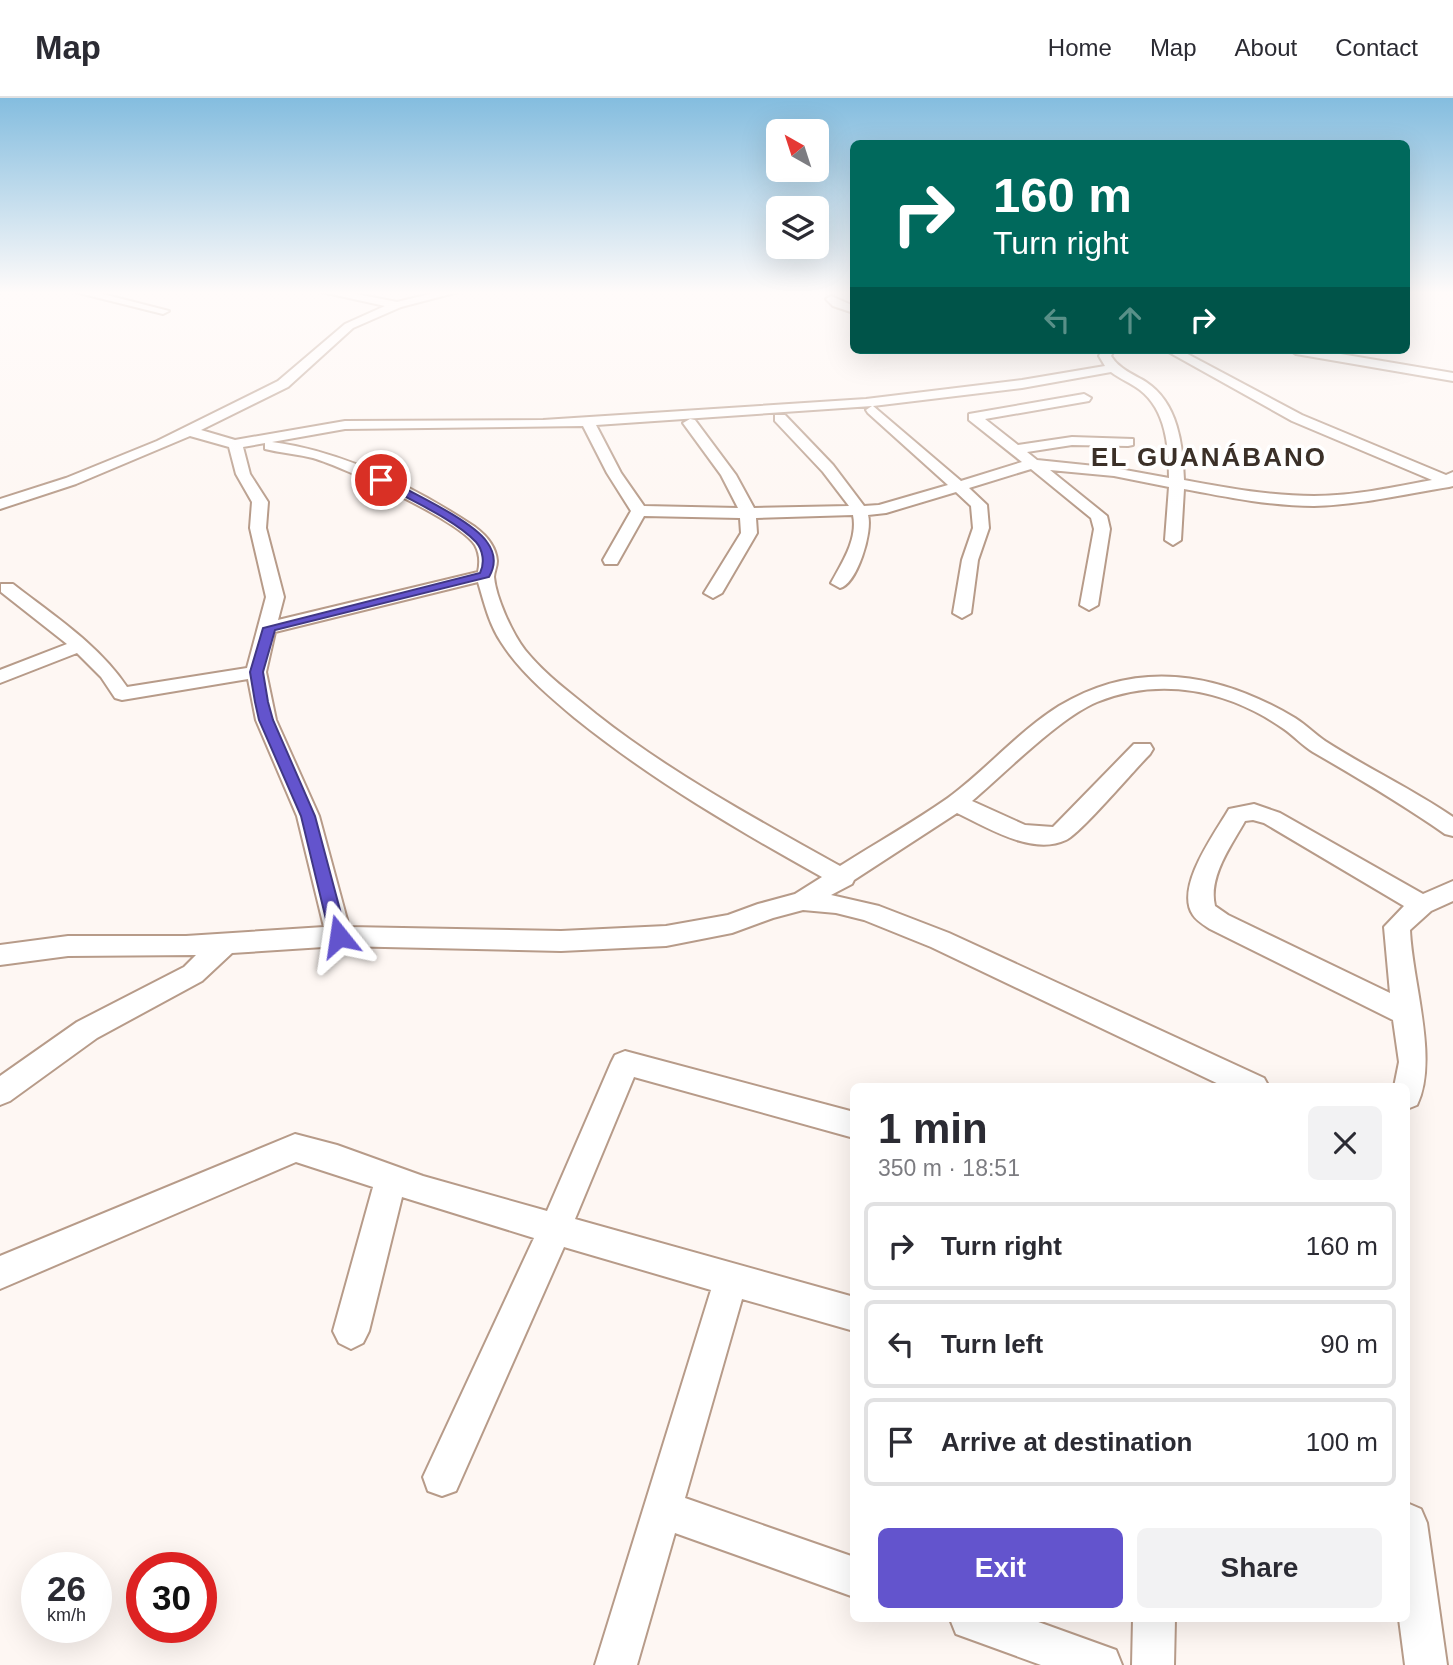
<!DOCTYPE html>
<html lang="en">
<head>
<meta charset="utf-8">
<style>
	:root { --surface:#fff; --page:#f2f2f3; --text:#2b2b33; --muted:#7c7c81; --line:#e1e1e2; --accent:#6354cd }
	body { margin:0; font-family:Arial,sans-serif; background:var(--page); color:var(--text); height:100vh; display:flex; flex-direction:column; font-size:26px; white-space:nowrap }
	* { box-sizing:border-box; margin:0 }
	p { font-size:23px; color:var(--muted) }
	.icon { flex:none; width:38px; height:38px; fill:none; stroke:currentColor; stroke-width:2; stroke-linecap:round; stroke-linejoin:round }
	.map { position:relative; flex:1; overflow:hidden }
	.sheet { position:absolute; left:850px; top:985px; width:560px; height:539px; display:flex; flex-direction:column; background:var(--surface); border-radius:10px; box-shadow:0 7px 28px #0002 }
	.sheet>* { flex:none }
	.banner { position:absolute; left:850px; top:42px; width:560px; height:214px; border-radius:10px; box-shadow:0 7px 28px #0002; background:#00695c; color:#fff; overflow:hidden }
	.needle { width:46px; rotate:321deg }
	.fabs { position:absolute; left:766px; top:21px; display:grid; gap:14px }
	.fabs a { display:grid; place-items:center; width:63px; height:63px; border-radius:10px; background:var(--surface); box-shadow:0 7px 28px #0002; font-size:35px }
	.speed { position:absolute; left:21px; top:1454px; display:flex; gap:14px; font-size:35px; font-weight:700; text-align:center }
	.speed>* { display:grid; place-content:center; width:91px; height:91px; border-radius:50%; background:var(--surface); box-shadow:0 7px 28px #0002; line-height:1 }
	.speed small { font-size:18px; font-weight:400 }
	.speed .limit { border:10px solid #d22; background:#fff; color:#111 }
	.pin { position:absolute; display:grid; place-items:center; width:60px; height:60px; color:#fff; margin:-30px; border:4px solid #fff; border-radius:50%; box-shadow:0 2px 7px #0007 }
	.me { position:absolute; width:77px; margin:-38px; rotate:345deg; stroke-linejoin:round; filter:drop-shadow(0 0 5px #0008) }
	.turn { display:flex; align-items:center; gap:24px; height:147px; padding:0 28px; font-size:32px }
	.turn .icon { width:91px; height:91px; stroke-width:2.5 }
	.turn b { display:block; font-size:49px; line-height:60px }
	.lanes { display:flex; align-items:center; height:66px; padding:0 28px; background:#0003; justify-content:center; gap:35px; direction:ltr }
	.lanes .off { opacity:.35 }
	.round { display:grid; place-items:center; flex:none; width:74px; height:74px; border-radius:10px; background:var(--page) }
	.headline { display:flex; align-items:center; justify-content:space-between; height:119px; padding:0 28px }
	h1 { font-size:42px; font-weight:800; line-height:52px }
	.primary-button { display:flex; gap:14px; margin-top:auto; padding:14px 28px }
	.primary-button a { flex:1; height:80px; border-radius:10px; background:var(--accent); color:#fff; font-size:28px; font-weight:800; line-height:80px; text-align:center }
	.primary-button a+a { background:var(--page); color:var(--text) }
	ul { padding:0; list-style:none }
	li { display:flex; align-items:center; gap:21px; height:88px; margin:0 14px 10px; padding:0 14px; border:4px solid var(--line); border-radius:10px }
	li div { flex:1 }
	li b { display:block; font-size:26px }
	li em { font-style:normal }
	header { display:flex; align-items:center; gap:42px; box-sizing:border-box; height:98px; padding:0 35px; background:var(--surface); border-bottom:2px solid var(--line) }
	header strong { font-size:33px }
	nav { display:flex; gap:38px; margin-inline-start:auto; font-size:24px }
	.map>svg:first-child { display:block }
</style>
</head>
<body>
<header>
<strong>Map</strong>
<nav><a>Home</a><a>Map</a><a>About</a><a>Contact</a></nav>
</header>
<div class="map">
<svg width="1453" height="1567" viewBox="0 0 1453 1567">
	<rect width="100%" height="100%" fill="#fef7f3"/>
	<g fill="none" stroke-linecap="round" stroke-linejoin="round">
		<!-- minor casing -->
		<g stroke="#b79b89" stroke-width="4">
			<path id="minor" d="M75,194H95L169,213L163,216Z
				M322,194H346L397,204L438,194H458L401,209L353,230L288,289L201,332L235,342L345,323L543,322L866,301L1022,282L1105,268L1099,258L1102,252H1114L1111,258C1119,271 1133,276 1146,284C1178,305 1183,347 1184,382C1227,390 1271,398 1314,398C1354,398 1393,389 1432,382L1292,323L1165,252H1180L1302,317L1446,377L1453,374V388L1449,389C1405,396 1359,407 1314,408C1271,408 1226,399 1184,391L1181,442L1173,447L1165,442L1169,389L1114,378L1050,372L1107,418L1110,431L1098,507L1089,512L1080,507L1094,431L1091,420L1031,371L969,390L987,407L989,430L978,462L971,515L962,520L953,515L962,462L973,430L971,408L956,394L886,415L868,417C873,433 857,486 840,490L831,485C842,465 858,441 853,417L756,420L757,435L722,495L713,500L704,495L741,435L740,420L644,418L617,466H605L603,462L631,413L607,375L583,328L345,331L272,344C345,354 413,388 475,429C486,437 496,449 497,463C497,469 494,474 494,479C496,500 512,535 525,552C545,577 572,596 596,616C672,676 756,721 840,768C876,745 914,724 948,700C986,672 1019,633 1059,608C1138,560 1220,575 1295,620C1306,627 1315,636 1325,643C1367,670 1412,691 1453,719V738L1445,736C1402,706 1358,680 1313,654C1303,648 1294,638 1284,631C1228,592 1161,578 1097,604C1059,620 1005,675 972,703L1025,727L1053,729L1134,646H1150L1153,651L1150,656C1135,671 1080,736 1066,742C1032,758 987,729 957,715L854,782L852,786L831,797L879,808L949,835L1264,980L1269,989H1225L931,849L864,822L836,815L803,812L773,820L732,835L666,848L561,853L339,848L232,855L202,883L97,940L10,1003L0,1007V978L77,924L184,869L196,857L68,858L0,867V847L68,838H186L324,829L297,718L256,622L248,581L122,602L115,600L101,579L77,555L0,585V572L67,546L1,494V486H13C54,518 98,546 127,589L247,570L266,499L250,430L252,404L236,376L229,349L190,338L76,386L0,411V401L66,380L157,343L278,283L345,226L385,208ZM1111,274C1120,281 1131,285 1140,292C1166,312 1169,349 1169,380L1114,370L1037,362L1027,354L1072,347L1128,348L1133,347V341L1072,339L1018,347L985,321L1089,303L1091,300L1084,296L969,316V322L1022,364L961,383L873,308L1022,290ZM872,308L866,312L868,315L948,387L879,407L864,408L833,367L785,317H775V323L823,374L849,408L754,410L736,377L695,322L690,321L683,325L721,377L738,410L644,408L621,375L596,327ZM265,345V351C281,355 297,356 313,360C344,369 460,423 475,447C480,456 480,465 478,474L278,522L284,499L266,430L268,404L250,376L243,349ZM478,484C484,504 489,526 501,544C520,574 548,597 575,620C652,682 736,731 822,779L795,796L758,806L728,817L666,828L561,833L349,829L319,718L276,622L266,574L275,534Z
				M831,198L854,208V215L833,208L826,201Z
				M1290,252H1317L1453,275V283L1296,256Z
				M1254,706L1280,715L1423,796L1453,783V803L1431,813L1410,832C1412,883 1439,962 1417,1007L1407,1011V989H1394L1399,964L1393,922L1210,831C1204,827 1197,823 1193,817C1175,791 1212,739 1226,716L1229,711ZM1253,722L1264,725L1404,808L1384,829L1390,895L1228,817L1215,808C1208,779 1231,748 1245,723Z
				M625,953L854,1014V1040L634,979L575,1121L854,1199V1233L742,1201L685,1400L854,1459V1499L675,1435L637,1567H595L711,1192L564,1149L456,1393L442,1398L428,1393L423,1379L534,1140L402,1099L369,1233L363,1245L351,1251L339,1245L333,1233L373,1089L296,1064L0,1191V1158L295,1036L337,1047L423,1078L547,1113L611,965L615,957Z
				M1407,1405L1421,1411L1427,1425L1447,1567H1405L1399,1521H1407Z
				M950,1521H1030L1116,1552L1122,1567H1041L956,1536Z
				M1133,1521H1175L1174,1567H1132Z"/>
		</g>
		<!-- minor -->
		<use href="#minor" fill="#fff" fill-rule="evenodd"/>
	</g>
	<!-- sky -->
	<linearGradient id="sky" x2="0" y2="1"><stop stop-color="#84bddf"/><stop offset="0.47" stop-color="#fffbfa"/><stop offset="1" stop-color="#fffbfa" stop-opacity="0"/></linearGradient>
	<rect width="1453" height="414" fill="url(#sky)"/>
	<!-- route -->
	<path fill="#6354cd" stroke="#403785" stroke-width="2" d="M378,380H385C410,394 472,422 487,444C495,455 496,467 489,479L275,532L263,574L268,604L273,622L315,718L347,838L339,844L330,838L301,718L259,622L255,604L250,574L263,530L480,475C485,465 483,452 476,444C453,420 407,401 378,384Z"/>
	<g text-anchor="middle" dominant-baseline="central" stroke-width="7" stroke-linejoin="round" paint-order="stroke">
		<!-- far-district labels -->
		<g font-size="26" font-weight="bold" letter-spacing="2" fill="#3b3028" stroke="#fff">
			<text x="1209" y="359">EL GUANÁBANO</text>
		</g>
	</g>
</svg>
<div class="fabs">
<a><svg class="needle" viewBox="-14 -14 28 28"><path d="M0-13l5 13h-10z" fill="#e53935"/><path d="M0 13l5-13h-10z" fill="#7c7c81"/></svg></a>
<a><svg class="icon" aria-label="layers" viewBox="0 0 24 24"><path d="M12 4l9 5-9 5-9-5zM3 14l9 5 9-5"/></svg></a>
</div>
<div class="speed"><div>26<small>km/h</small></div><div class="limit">30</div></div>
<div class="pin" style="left:381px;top:382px;background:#d93025"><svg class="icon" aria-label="arrive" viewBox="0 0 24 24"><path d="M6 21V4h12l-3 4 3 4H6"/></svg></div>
<svg class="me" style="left:339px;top:838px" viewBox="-20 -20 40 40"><path d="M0-17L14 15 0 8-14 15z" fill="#6354cd" stroke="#fff" stroke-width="4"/></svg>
<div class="banner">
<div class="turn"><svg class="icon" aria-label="right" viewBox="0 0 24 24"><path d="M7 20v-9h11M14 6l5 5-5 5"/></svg><div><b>160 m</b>Turn right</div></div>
<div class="lanes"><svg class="icon off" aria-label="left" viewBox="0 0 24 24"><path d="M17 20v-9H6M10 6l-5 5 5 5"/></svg><svg class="icon off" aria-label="ahead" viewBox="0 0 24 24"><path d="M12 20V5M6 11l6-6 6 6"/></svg><svg class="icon" aria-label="right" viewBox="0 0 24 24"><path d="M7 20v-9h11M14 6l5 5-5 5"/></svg></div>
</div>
<section class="sheet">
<div class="headline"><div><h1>1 min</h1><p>350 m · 18:51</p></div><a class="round"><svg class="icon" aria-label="close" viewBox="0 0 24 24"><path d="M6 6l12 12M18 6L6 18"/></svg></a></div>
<ul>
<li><svg class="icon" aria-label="right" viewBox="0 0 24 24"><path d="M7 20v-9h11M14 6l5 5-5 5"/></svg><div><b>Turn right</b></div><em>160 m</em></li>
<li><svg class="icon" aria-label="left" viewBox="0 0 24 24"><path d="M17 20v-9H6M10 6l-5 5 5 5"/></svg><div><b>Turn left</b></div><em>90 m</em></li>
<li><svg class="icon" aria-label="arrive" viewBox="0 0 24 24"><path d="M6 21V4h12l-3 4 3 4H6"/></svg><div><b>Arrive at destination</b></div><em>100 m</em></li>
</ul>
<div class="primary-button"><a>Exit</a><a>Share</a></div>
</section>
</div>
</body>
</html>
